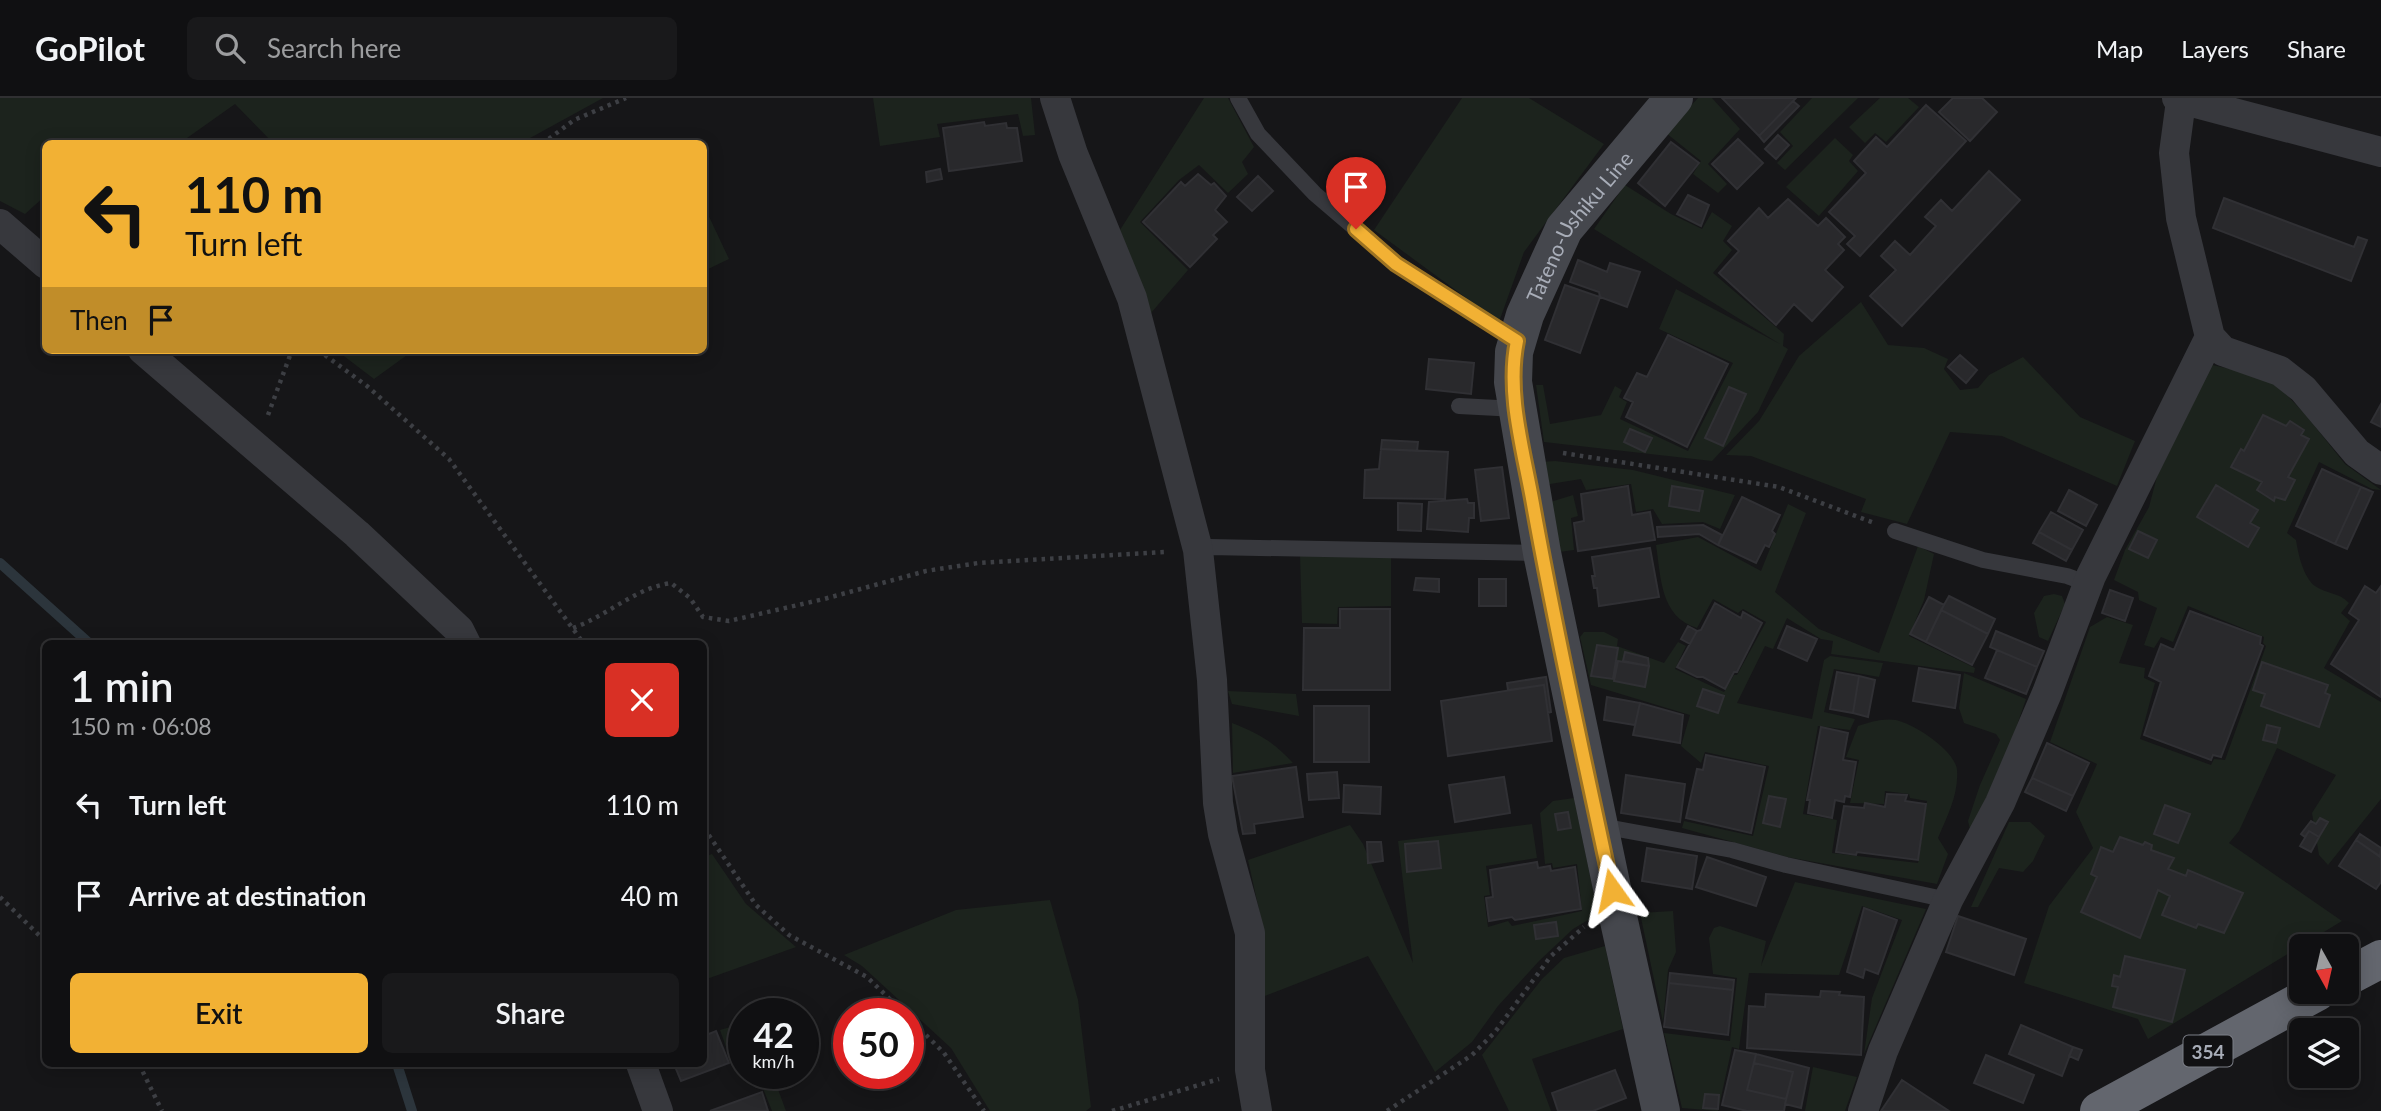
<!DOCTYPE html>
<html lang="en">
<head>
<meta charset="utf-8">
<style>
	:root { --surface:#101012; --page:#19191b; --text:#f1f3f6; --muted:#9c9d9f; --line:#303032; --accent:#f2b134 }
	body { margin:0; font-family:Lato,sans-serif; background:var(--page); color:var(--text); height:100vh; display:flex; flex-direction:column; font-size:26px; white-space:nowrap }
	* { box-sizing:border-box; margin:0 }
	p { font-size:23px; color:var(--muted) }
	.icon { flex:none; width:38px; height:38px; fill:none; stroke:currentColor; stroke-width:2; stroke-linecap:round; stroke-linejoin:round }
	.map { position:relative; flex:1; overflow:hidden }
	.side { position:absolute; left:42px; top:542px; width:665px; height:427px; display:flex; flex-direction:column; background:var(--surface); border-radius:10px; box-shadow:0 4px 18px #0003,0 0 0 2px var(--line) }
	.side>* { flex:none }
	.banner { position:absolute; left:42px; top:42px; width:665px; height:214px; border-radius:10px; box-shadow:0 4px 18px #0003,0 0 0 2px var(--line); background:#f2b134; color:#111; overflow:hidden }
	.needle { width:46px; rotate:172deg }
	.controls { position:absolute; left:2289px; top:836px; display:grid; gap:14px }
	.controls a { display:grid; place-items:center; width:70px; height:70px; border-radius:10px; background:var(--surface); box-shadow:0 4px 18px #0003,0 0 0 2px var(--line); font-size:35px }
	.speed { position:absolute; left:728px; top:900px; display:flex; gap:14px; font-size:35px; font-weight:700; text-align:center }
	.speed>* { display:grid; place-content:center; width:91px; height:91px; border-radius:50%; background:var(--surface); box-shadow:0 4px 18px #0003,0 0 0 2px var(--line); line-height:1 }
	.speed small { font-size:18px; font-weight:400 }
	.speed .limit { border:10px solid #d22; background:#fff; color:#111 }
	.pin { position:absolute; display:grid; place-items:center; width:60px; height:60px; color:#fff; margin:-72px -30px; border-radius:50% 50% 50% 0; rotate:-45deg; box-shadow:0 0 7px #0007 }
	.pin .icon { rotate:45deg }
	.me { position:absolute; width:77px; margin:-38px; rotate:348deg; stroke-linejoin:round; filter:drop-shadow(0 0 5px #0008) }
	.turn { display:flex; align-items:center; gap:24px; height:147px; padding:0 28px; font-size:32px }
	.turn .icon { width:91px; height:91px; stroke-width:2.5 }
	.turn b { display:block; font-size:49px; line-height:60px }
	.then { display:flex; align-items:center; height:66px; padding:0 28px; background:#0003; gap:14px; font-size:26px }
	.round { display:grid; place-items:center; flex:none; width:74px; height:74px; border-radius:10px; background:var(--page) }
	.headline { display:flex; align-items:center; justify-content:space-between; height:119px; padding:0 28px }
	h1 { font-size:42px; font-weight:600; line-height:52px }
	.primary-button { display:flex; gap:14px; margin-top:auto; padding:14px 28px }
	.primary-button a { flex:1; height:80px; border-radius:10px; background:var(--accent); color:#111; font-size:28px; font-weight:600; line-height:80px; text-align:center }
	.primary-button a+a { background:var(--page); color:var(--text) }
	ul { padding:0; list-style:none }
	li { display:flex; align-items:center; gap:21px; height:91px; padding:0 28px }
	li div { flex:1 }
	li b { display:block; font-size:26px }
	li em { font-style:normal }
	header { display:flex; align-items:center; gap:42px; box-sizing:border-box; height:98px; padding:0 35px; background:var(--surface); border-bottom:2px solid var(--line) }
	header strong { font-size:33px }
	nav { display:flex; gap:38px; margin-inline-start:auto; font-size:24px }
	.search { width:490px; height:63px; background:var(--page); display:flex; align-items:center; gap:18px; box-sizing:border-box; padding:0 24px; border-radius:10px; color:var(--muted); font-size:26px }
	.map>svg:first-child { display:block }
</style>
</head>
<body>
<header>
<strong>GoPilot</strong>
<div class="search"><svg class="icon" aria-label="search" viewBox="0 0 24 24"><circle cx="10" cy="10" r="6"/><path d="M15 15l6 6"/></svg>Search here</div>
<nav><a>Map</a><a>Layers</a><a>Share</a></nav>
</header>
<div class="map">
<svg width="2381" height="1013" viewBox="0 0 2381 1013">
	<rect width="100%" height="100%" fill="#161618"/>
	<!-- green -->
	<path fill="#1c231d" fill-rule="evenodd" d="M0,0H603L521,45H273L235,6L180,45L46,46L45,98L25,116L0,103Z
		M873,0H1031L1035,37L1023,38L1018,16L937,26L940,39L880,48Z
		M1204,0H1228L1254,49L1242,64L1248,76L1228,95L1199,67L1179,82L1140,124L1188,172L1151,215L1120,132Z
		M1462,0H1529L1604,46L1524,154L1499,224L1374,132Z
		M1698,0H1712L1740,31L1708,66L1727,86L1718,95L1693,76L1701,63L1666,35Z
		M1812,0H1858L1785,72L1777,65L1793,48L1780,34Z
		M1880,0H1908L1919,9L1886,44L1875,35L1865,45L1849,29Z
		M1835,40L1853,57L1849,63L1858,73L1819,118L1786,89Z
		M1625,87L1671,116L1702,131L1712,114L1732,128L1723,143L1732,152L1713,175L1784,236L1783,248L1788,251L1758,314L1712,363L1544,344L1536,287H1543L1550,326L1601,317L1615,288L1622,292L1619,299L1627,304L1620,321L1688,353L1733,265L1659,231L1676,191L1780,246L1594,131Z
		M704,108L729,161L704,173Z
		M1861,204L1888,247L1924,250L1948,261L1944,271L1960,292L1978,290L1989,277L2023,259L2080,319L2135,343L2117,388L2002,338L1950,334L1907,426L1861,414L1866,401L1751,358L1726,357L1759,323L1799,258Z
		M336,252H414L374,281Z
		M2208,266L2261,278L2282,292L2305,316L2345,366L2381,392L2372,391L2319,364L2287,435L2296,442C2298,455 2303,479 2315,488C2326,496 2339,494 2349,505L2341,515L2350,523L2324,570L2381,604V701L2328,767L2319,757L2312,715L2336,677L2277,650L2239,733L2229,745L2342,823L2148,941L2138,921L2024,885L2049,808L2093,750L2076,714L2097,666L2050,644L2090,529L2107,519L2133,527L2119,565L2145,570L2144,580L2155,585L2140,641L2211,667L2214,661L2225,662L2266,548L2263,545L2264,539L2188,508L2173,544L2161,539L2154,550L2144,547L2157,510L2139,502L2138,494L2114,482L2125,452L2149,409L2159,371ZM2263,317L2286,328L2291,324L2304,331L2301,337L2308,341L2288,379L2294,383L2285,402L2275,399L2273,403L2257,393L2262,384L2231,369L2241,351L2244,353ZM2216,387L2258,412L2250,425L2259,431L2248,449L2197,419ZM2262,564L2328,587L2325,595L2329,597L2319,629L2261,608L2265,596L2253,592ZM2190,717L2178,745L2154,736ZM2120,739L2143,747L2145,744L2152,746L2151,752L2173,760L2168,771L2186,778L2189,772L2242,794L2224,835L2198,826L2195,830L2163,817L2170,798L2158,792L2140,840L2081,814L2097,779L2091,775L2100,750L2113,754ZM2126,858L2184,872L2172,924L2114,909L2118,889L2112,887L2114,878L2120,879Z
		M1555,363L1633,372L1735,397L1720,431L1703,424L1662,426L1653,411L1636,414L1631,386L1586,392L1581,381L1544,387L1541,364ZM1672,388L1702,393L1699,413L1669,408Z
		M1573,397L1578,418L1571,420L1574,452L1559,454L1547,405Z
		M1788,406L1806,415L1775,494L1819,531L1879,555L1918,448L1934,456L1924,502L1909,538L1975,570L1974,575L1831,556L1833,543L1821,541L1787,520L1773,551L1765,548L1737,605L1812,621L1824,562L1830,558L1883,565L1879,579L1834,571L1824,614L1855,621L1850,632L1818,628L1803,716L1837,722L1832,755L1918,765L1927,703L1910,700L1909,696L1885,693L1884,706L1850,705L1859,662L1846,659L1858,628C1870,624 1883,620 1896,622C1914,626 1955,652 1957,672C1959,696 1947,719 1938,740L1948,756L1937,786L1787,759L1682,730L1684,723L1753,738L1769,668L1705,654L1701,665L1681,648L1690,617L1591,587L1580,539L1584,534H1604L1618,541L1617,548L1664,565L1678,544L1686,548L1675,571L1724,594L1734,577H1737L1766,524L1743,511L1738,515L1713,501L1697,530C1660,519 1661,479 1656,447L1698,439L1761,473ZM1625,554L1648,560L1645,589L1615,583L1618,563H1623ZM1703,591L1724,598L1718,615L1697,607Z
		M1300,456L1391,459V508L1338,509L1337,526L1302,525Z
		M2054,496L2062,498L2065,506L2048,543L2039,539L2034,515L2044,498Z
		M1964,575L2026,601L2013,639L1971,735L1968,723L1980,687L2000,642L1996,636L1964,625L1959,610Z
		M1228,593L1296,596L1299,618L1232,606Z
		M1232,625C1258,635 1274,644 1293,665L1233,675Z
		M1574,700L1598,816L1573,831L1539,863L1498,908L1472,944L1435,974L1368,858L1262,899L1263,830L1248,762L1350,727L1363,746L1413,865L1398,743L1532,726L1537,760L1486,768L1490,797L1484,798L1488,829L1508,823L1512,828L1582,813L1577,766L1553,770L1552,765L1545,766L1540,715L1553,703Z
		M2009,724H2030L2045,738L2033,763L2023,774L1999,770L1978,809H1971Z
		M712,756L746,806L796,849L704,882V759Z
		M1795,784L1926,811L1864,956L1872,900L1902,822L1862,808L1839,877L1749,875L1739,951L1732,949L1718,1013L1682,1010L1664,935L1730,943L1737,880L1713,876L1709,840L1714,830L1720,828L1766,843L1761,868Z
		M1050,802L1078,902L1091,1009L1086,1013H990L951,950L862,868L844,857L956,812Z
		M1673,813L1676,854L1668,872L1663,924L1640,815Z
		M1605,848L1623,931L1532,961L1551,1013H1509L1482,957L1542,881L1564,860Z
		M744,925V963H731L720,932Z
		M1813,969L1857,979L1845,1013H1805Z
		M757,975H772L786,1013H772Z"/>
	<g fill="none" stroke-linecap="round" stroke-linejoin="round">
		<!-- stream -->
		<path stroke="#2c353c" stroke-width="10" d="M0,465L90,546
			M397,966L412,1013"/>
	</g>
	<!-- building -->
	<path fill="#29292c" stroke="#303034" stroke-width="2" d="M1722,0H1796L1759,38Z
		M1953,0H1982L1997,14L1970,43L1939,14Z
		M1793,3L1799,8L1764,44L1759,38Z
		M1926,7L1966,43L1860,158L1847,146L1855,138L1829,114L1866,75L1854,63L1876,39L1887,49Z
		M984,24L985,28L1006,25L1007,30H1017L1022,63L949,73L943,30Z
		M1778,37L1789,47L1776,61L1765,51Z
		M1738,41L1763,65L1737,91L1712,66Z
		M1671,44L1699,65L1665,108L1638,85Z
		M940,71L942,81L927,84L926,74Z
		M1989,73L2020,102L1902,228L1870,198L1896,172L1881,158L1895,143L1910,157L1936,128L1925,119L1941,102L1952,113Z
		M1198,76L1211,87L1214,85L1226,98L1215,112L1227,124L1213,137L1217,141L1190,169L1143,124L1181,84L1185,88Z
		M1258,78L1273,93L1252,113L1237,99Z
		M1688,97L1709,107L1701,128L1677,116Z
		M2224,100L2354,149L2358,139L2367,142L2351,183L2213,130Z
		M1788,101L1818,128L1826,120L1845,139L1838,146L1844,152L1825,172L1843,189L1812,223L1794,206L1776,227L1719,175L1739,153L1728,143L1759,110L1768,120Z
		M1578,162L1607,174L1610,165L1640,174L1627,209L1600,199L1599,194L1570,184Z
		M1565,187L1600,199L1580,255L1545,242Z
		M1668,237L1728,266L1687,349L1626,319L1633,304L1624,300L1637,275L1647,279Z
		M1960,257L1977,272L1966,285L1948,269Z
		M1429,261L1474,265L1471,296L1426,291Z
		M1729,289L1746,296L1723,348L1705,340Z
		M2381,306V329L2371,324Z
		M2263,317L2286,328L2290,323L2304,332L2301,337L2309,341L2288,379L2295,382L2285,402L2275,399L2274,403L2257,392L2262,384L2231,369L2241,351L2244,353Z
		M1630,331L1652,340L1645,354L1624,344Z
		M1382,342L1418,344L1417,353L1381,351Z
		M1381,351L1448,354L1445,401L1364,400L1365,372L1379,371Z
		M1502,369L1509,420L1481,423L1475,372Z
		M2322,371L2361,389L2335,446L2296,428Z
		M2216,387L2258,412L2250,425L2259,430L2248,449L2197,419Z
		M1628,388L1632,417L1650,414L1655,442L1578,453L1574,425L1584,423L1581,396Z
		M1672,388L1703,393L1699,413L1669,408Z
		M2361,389L2373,394L2347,451L2335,446Z
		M2069,392L2097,407L2086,428L2058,413Z
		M1742,399L1780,417L1772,433L1775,436L1769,449L1765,447L1756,465L1718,447Z
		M1467,401L1468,405H1474V420H1469L1468,434L1427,431L1429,404Z
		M1398,405L1422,406L1421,433L1398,432Z
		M2051,414L2083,432L2072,452L2039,434Z
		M1703,427L1722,437L1718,447L1699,436L1658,439L1657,429Z
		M2138,433L2157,442L2148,460L2129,451Z
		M2039,434L2072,452L2066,463L2033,445Z
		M1650,450L1659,499L1599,508L1597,490H1594L1592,478H1595L1592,459Z
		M1416,480L1439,481V494L1414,492Z
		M1479,481H1506V508H1479Z
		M2365,488L2376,495L2381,488V599L2331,566L2359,522L2349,515Z
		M2110,492L2133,500L2125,523L2102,515Z
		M1949,498L1995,521L1988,536L1941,512Z
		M1929,499L1944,507L1926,544L1910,536Z
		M1715,505L1741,520L1743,514L1762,525L1737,574H1734L1725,591L1703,579H1697L1677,569L1697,533L1701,532Z
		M1340,511H1390V592H1303L1304,530H1340Z
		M1941,512L1988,536L1972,567L1926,544Z
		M2190,513L2261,539L2260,546L2263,548L2221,659L2213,657L2211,662L2144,637L2161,584L2149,578L2161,546L2174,552Z
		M1688,528L1697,533L1690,546L1681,541Z
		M1787,528L1817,541L1807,563L1778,550Z
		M1996,533L2044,553L2037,569L1990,549Z
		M1597,547L1618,550L1613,581L1591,578Z
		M1997,552L2037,569L2026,596L1985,580Z
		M1625,554L1648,560L1649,568L1623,563Z
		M1618,563L1649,568L1645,589L1614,583Z
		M2262,564L2328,587L2325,595L2330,597L2319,629L2261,608L2265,596L2253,592Z
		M1919,570L1960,577L1955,610L1913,603Z
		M1837,574L1859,578L1853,615L1830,611Z
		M1859,578L1875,582L1868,619L1853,615Z
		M1546,579L1551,614L1548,615L1544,587L1508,592L1507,585Z
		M1544,587L1552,643L1448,658L1441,603Z
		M1703,591L1724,598L1718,615L1697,608Z
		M1607,599L1640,605L1635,627L1604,622Z
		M1640,605L1683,617L1680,645L1633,637Z
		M1314,608H1369V664H1314Z
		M2267,627L2280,630L2276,645L2263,642Z
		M1821,629L1848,635L1843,662L1856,664L1850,699L1845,698L1844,704L1835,702L1832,720L1808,715L1810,702H1807Z
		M2047,645L2089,665L2073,698L2032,680Z
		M1706,657L1765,669L1751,735L1686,720L1697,671L1703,672Z
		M1296,669L1303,719L1254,726L1255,735L1243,736L1232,678Z
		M1337,674L1339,700L1309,702L1307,676Z
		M1626,677L1685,686L1680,724L1621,715Z
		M1504,679L1510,715L1455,724L1449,687Z
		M2032,680L2073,698L2066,713L2025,694Z
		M1344,687L1381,689L1380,716L1343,714Z
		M1887,696L1907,697L1905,703L1926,706L1918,762L1857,754L1856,757L1836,754L1844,708L1864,710L1865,705L1885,709Z
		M1769,698L1786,701L1780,729L1763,725Z
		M2165,707L2190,716L2178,745L2154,736Z
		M1568,714L1571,730L1558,732L1555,716Z
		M2320,720L2328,724L2319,739L2309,733L2305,739L2301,736L2311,723L2316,726Z
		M2309,733L2319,739L2311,754L2300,748Z
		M2360,736L2381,750L2380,759L2356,742Z
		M2120,739L2143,747L2145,744L2152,747L2151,752L2174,760L2168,771L2186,778L2188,772L2243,795L2224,835L2198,826L2196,830L2162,817L2170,798L2158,792L2140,840L2081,814L2097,779L2091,776L2101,749L2113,754Z
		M2356,742L2381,759V784L2376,791L2339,768Z
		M1438,743L1441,770L1407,774L1405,746Z
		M1367,744H1381L1383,763L1368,765Z
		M1647,750L1697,758L1692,791L1642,783Z
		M1707,759L1766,779L1756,808L1696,789Z
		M1537,764L1538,770L1550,768L1551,773L1575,769L1581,811L1515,822L1512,819L1489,823L1486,800L1493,799L1490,772Z
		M1864,810L1897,822L1878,876L1865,871L1863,880L1847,874Z
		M1958,818L2026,841L2014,877L1946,854Z
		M1556,824L1558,838L1536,841L1534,827Z
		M2125,858L2185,872L2172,924L2113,909L2118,889L2112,888L2114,877L2120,879Z
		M1670,875L1734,882L1733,892L1669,885Z
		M1669,885L1733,892L1728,937L1664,929Z
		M1821,893L1840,894L1839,897L1864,899L1861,957L1747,950L1749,908L1765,909L1766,896L1820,899Z
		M2021,927L2073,949L2062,978L2009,956Z
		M716,933L729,965L681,983L674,966H704V938Z
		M2073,949L2082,952L2078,962L2069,958Z
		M1735,952L1756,956L1747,992L1786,1001L1784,1013H1747L1722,1007Z
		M1756,956L1809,970L1801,1010L1785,1006L1793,974L1754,965Z
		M1986,957L2034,977L2023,1005L1974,985Z
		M1754,965L1793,974L1786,1001L1747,992Z
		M1615,972L1626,1000L1593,1013H1558L1552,995Z
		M1902,982L1949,1013H1881Z
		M762,994L768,1013H710Z
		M1705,996L1719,997L1718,1011L1703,1010Z"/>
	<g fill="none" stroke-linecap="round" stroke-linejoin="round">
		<!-- path -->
		<path stroke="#3d3f44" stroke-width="4.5" stroke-dasharray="3.5 5" stroke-linecap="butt" d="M542,46L574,22L626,0
			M318,252L367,288L449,361L584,546
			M268,317L292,252
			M1563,355L1779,389L1874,425
			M573,530C607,518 635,490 671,485L690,500L703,519L729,523L824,501L926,473L978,465L1165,454
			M704,730L756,807L789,837L867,879L904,915
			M0,799L46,844
			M908,919L944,955L984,1013
			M139,966L162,1013
			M1112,1013L1219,981
			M1387,1013L1472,957L1495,934L1551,858L1584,829"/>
		<!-- lane -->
		<path stroke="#37383d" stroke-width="16" d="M1238,0L1258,36L1315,96L1397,166L1517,243
			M1459,308L1517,311
			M1895,433L1983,462L2067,478L2089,486
			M1198,452L1209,449L1541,455
			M1601,728L1732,752L1786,767L1948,802"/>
		<!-- street -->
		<path stroke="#37383d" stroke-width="30" d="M1055,0L1073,56L1132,200L1198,452L1212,582L1218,705L1223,736L1250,835V972L1257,1013
			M2177,0L2381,54
			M2181,3L2174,55L2181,120L2210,239L2223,253L2280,273L2303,291L2357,355L2381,372
			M0,126L46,166
			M143,252L357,436L459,532L466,546
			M641,966L658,1013
			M1863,1013L1883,953L1948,802L2000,705L2047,595L2091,478L2210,239"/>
		<!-- secondary -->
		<path stroke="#45474d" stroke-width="38" id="s1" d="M1661,1013L1617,814L1542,455L1513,284L1514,254L1525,217L1564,131L1674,0"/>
		<!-- highway -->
		<path stroke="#63666e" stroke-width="38" d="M2347,879L2381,861
			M2099,1013L2317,894"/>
	</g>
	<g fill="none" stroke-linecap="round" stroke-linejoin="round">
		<!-- route casing -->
		<g stroke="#9d7322" stroke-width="18">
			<path id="route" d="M1356,131L1396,166L1517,243C1506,296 1524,354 1533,406C1556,536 1585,664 1612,792"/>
		</g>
		<!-- route -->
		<use href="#route" stroke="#f2b134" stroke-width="12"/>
	</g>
	<g text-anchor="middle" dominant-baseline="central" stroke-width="7" stroke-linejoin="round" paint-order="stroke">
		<!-- shield labels -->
		<rect fill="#111113" stroke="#7b7e86" stroke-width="2" x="2183.5" y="937.5" width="49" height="31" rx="5"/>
		<g font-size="19" font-weight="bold" fill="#a8adb8">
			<text x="2208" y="953">354</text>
		</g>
		<!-- street labels -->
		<g font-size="21" fill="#a8adb8" stroke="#111113">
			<text stroke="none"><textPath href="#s1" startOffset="917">Tateno-Ushiku Line</textPath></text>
		</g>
	</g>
</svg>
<div class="controls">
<a><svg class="needle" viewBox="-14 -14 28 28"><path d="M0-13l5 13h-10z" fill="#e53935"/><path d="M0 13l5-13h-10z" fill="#9c9d9f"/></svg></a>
<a><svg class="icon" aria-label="layers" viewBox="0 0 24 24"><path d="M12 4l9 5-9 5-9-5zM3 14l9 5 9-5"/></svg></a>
</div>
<div class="speed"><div>42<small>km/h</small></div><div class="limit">50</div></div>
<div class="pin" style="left:1356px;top:131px;background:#d93025"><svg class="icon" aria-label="arrive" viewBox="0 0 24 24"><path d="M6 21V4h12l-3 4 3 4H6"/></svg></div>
<svg class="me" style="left:1612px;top:792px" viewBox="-20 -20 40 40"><path d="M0-17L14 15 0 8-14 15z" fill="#f2b134" stroke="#fff" stroke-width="4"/></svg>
<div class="banner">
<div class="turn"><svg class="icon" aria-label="left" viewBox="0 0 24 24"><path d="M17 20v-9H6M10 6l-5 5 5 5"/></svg><div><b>110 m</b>Turn left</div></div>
<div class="then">Then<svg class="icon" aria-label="arrive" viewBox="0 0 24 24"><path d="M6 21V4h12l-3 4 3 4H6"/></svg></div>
</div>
<section class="side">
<div class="headline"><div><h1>1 min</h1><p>150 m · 06:08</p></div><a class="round" style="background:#d93025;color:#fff"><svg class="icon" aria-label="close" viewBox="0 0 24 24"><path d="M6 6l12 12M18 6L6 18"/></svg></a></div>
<ul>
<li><svg class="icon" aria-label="left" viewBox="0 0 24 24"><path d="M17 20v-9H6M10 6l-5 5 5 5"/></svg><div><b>Turn left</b></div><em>110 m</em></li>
<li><svg class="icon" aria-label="arrive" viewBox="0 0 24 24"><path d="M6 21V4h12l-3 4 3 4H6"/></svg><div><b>Arrive at destination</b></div><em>40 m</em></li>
</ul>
<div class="primary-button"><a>Exit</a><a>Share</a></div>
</section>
</div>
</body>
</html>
